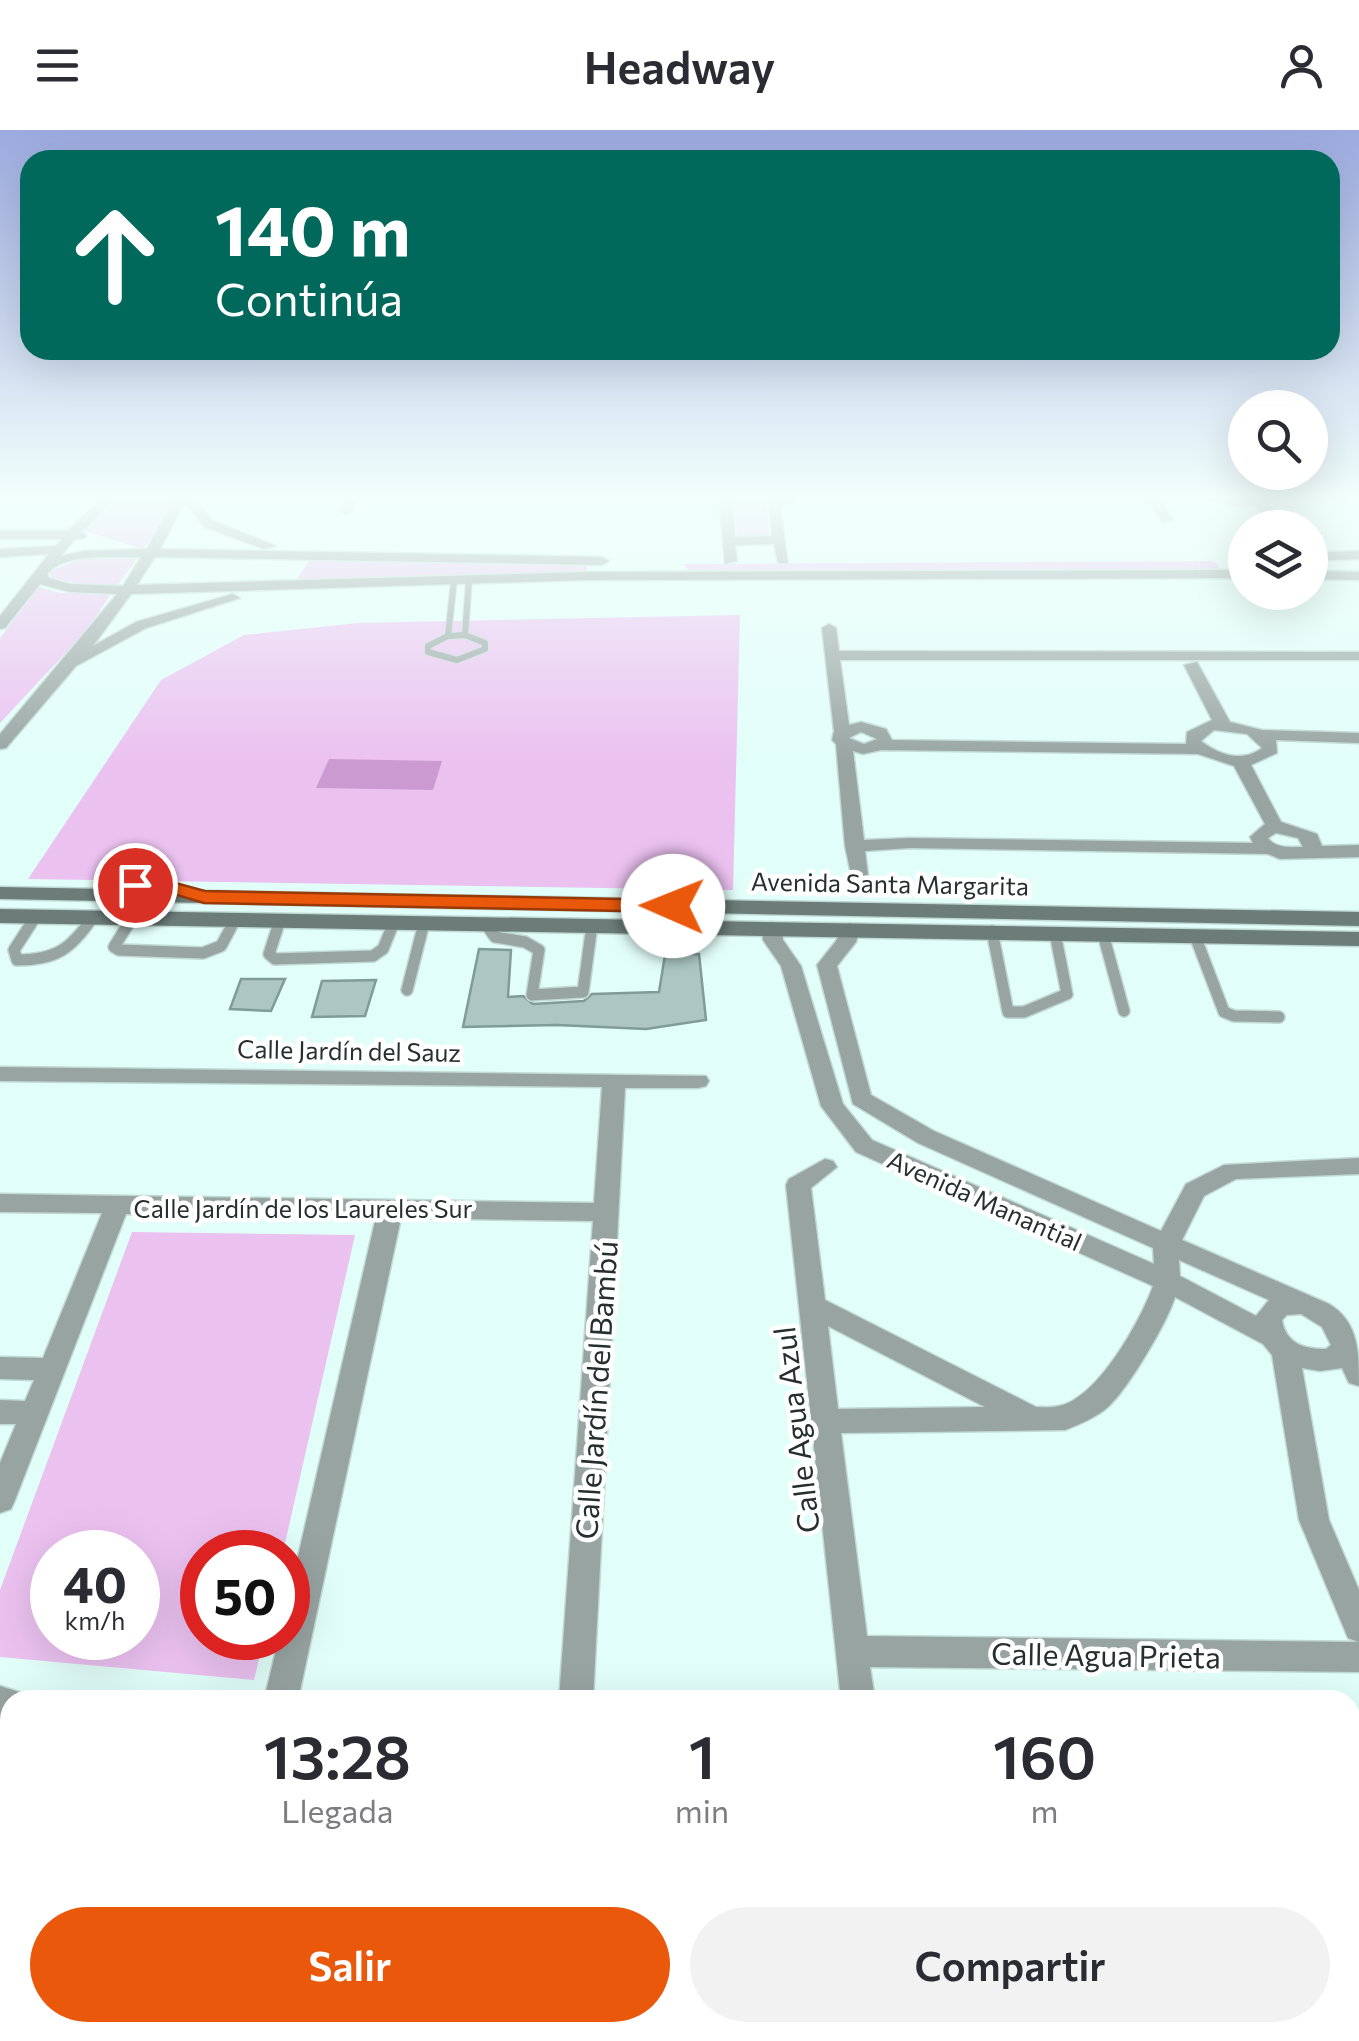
<!DOCTYPE html>
<html lang="es">
<head>
<meta charset="utf-8">
<style>
	:root { --surface:#fff; --page:#f2f2f3; --text:#2b2b33; --muted:#7c7c81; --accent:#ea580c }
	body { margin:0; font-family:Commissioner,sans-serif; background:var(--page); color:var(--text); height:100vh; display:flex; flex-direction:column; font-size:38px; white-space:nowrap }
	* { box-sizing:border-box; margin:0 }
	p { font-size:32px; color:var(--muted) }
	.icon { flex:none; width:55px; height:55px; fill:none; stroke:currentColor; stroke-width:2; stroke-linecap:round; stroke-linejoin:round }
	.map { position:relative; flex:1; overflow:hidden }
	.side { position:absolute; left:0px; top:1560px; width:1360px; height:352px; display:flex; flex-direction:column; background:var(--surface); border-radius:30px 30px 0 0; box-shadow:0 10px 40px #0002 }
	.side>* { flex:none }
	.hud { position:absolute; left:20px; top:20px; width:1320px; height:210px; border-radius:30px; box-shadow:0 10px 40px #0002; background:#00695c; color:#fff; overflow:hidden }
	.buttons { position:absolute; left:1228px; top:260px; display:grid; gap:20px }
	.buttons a { display:grid; place-items:center; width:100px; height:100px; border-radius:50%; background:var(--surface); box-shadow:0 10px 40px #0002; font-size:50px }
	.speed { position:absolute; left:30px; top:1400px; display:flex; gap:20px; font-size:50px; font-weight:700; text-align:center }
	.speed>* { display:grid; place-content:center; width:130px; height:130px; border-radius:50%; background:var(--surface); box-shadow:0 10px 40px #0002; line-height:1 }
	.speed small { font-size:25px; font-weight:400 }
	.speed .limit { border:15px solid #d22; background:#fff; color:#111 }
	.pin { position:absolute; display:grid; place-items:center; width:85px; height:85px; color:#fff; margin:-42px; border:5px solid #fff; border-radius:50%; box-shadow:0 2px 10px #0007 }
	.me { position:absolute; width:110px; margin:-55px; rotate:271deg; stroke-linejoin:round; filter:drop-shadow(0 0 8px #0008) }
	.turn { display:flex; align-items:center; gap:35px; height:210px; padding:0 30px; font-size:45px }
	.turn .icon { width:130px; height:130px; stroke-width:2.5 }
	.turn b { display:block; font-size:70px; line-height:85px }
	.eta { display:flex; justify-content:space-evenly; align-items:center; height:170px; text-align:center }
	.eta b { font-size:60px; font-weight:600; line-height:70px }
	.button { display:flex; gap:20px; margin-top:auto; padding:20px 30px }
	.button a { flex:1; height:115px; border-radius:60px; background:var(--accent); color:#fff; font-size:40px; font-weight:600; line-height:115px; text-align:center }
	.button a+a { background:var(--page); color:var(--text) }
	header { display:flex; justify-content:space-between; align-items:center; height:130px; padding:0 30px; background:var(--surface); font-size:45px; font-weight:600 }
	.map>svg:first-child { display:block }
</style>
</head>
<body>
<header><svg class="icon" aria-label="menu" viewBox="0 0 24 24"><path d="M4 6h16M4 12h16M4 18h16"/></svg>Headway<svg class="icon" aria-label="person" viewBox="0 0 24 24"><circle cx="12" cy="8" r="4"/><path d="M4 21q1-7 8-7t8 7"/></svg></header>
<div class="map">
<svg width="1359" height="1911" viewBox="0 0 1359 1911">
	<rect width="100%" height="100%" fill="#e2fef9"/>
	<!-- green -->
	<path fill="#ebc1f0" fill-rule="evenodd" d="M120,365H174L158,399L143,419L84,401Z
		M733,365H784L765,375L770,407H737Z
		M138,427L118,455L86,456L51,447L50,441L81,429Z
		M312,427L587,433V442L295,452Z
		M1211,431L1217,433L1220,442L690,445L684,434Z
		M39,457L60,463L110,465L88,499L0,593V508Z
		M740,485L733,760L28,749L161,550L244,505L358,493Z
		M132,1102L355,1105L283,1422H202V1508H264L254,1550L0,1527V1460ZM52,1422H138V1508H52Z"/>
	<!-- water -->
	<path fill="#cb9ad1" d="M329,629L442,631L433,660L316,658Z"/>
	<!-- building -->
	<path fill="#acc7c2" stroke="#819b97" stroke-width="2.5" d="M479,819L511,820L508,867L523,866L533,874L584,871L592,864L659,862L665,825L699,824L706,890L646,899L557,895L463,897Z
		M241,849H285L271,881L230,879Z
		M376,850L365,886L312,887L322,851Z"/>
	<g fill="none" stroke-linecap="round" stroke-linejoin="round">
		<!-- service-far1 casing -->
		<g stroke="#c0d9d4" stroke-width="8">
			<path id="service-far1" d="M465,505L485,513V519L457,530L428,522V516L448,506Z
				M465,505L469,449
				M448,506L454,450"/>
		</g>
		<!-- service casing -->
		<g stroke="#c0d9d4" stroke-width="14">
			<path id="service" d="M36,786L14,820L17,830C56,830 71,819 93,787
				M132,788L114,817L119,820L203,823L221,816L235,790
				M280,790L269,824L275,829L373,826L383,819L394,792
				M485,793L495,807L525,812L539,820L532,865L583,862L592,795
				M992,801L1008,882H1024L1067,864L1055,803
				M1103,804L1124,881
				M1195,806L1224,882L1234,886L1279,887
				M407,860L424,793"/>
		</g>
		<!-- minor casing -->
		<g stroke="#c0d9d4" stroke-width="3">
			<path id="minor" d="M105,365H118L82,402L86,405L85,408L75,409L61,426L84,421L147,419L176,365H192L213,391L276,416L264,419L205,397L185,372L160,419L602,427L609,431L602,435L155,427L137,455L586,442L1245,440V448L586,450L131,464L93,516L136,492L233,464L240,468L146,498L76,536L6,618L0,619V604L117,464L70,462L40,454L5,498L0,499V486L49,424L0,427V419L56,416L62,409H0V401H68ZM141,427L123,456L70,454L49,448L47,444C65,422 114,428 141,427Z
				M347,365H359L352,381L346,385L340,381Z
				M719,365H731L735,407L772,406L769,373L789,365H806L780,378L788,433H778L774,414L735,415L737,431L725,434Z
				M1135,365L1160,369L1173,389L1163,392L1151,375Z
				M1161,365H1226L1249,370L1273,365L1274,370L1268,374L1290,398H1276L1256,376H1235L1217,370L1166,371Z
				M1359,421V429L1310,431V423Z
				M1310,441L1359,442V450L1310,449Z
				M829,494L836,498L839,521L1359,522V530H840L849,595L861,592L886,599L892,610L1186,614L1187,602L1212,590L1184,535L1197,532L1230,592L1262,600L1359,603V613L1276,610L1277,623L1251,635L1281,692L1317,704L1322,716L1359,715V727L1280,729L1268,724L910,718L865,721L868,745L859,751L852,749L845,716L836,614L832,610L834,601L822,498ZM1214,600L1247,604L1262,618C1242,633 1219,625 1201,611ZM861,602L877,609L864,614L849,608ZM881,620L1198,624L1234,636L1265,694L1250,707L1253,713L910,708L864,710L853,621L863,624ZM1276,703L1298,708L1303,717C1290,717 1276,719 1268,708Z
				M772,792L782,798L783,810L801,836L843,974L872,1010L1154,1134L1153,1118L918,1013L853,974L817,835L836,811L843,795L850,793L860,799L856,812L837,836L871,965L934,1001L1161,1101L1186,1054L1224,1035L1359,1028V1044L1236,1049L1204,1066L1182,1110L1329,1174C1359,1192 1359,1223 1359,1256L1349,1253L1342,1238L1320,1241L1302,1238L1329,1390L1359,1460V1542L870,1537L875,1570H841L786,1055L789,1049L825,1029L833,1031L837,1037L811,1058L825,1170L1036,1277C1043,1277 1052,1278 1059,1276C1098,1268 1141,1190 1153,1156L856,1022L821,976L781,836L763,810L762,798ZM1179,1130L1269,1170L1256,1186L1180,1146ZM1175,1167L1263,1214L1272,1225L1299,1390L1348,1508L1358,1512L867,1506L841,1303L1065,1300C1078,1295 1097,1287 1108,1277C1128,1259 1167,1193 1175,1167ZM1301,1184L1322,1197L1331,1215L1326,1219C1304,1219 1286,1214 1282,1190L1287,1185ZM828,1196L985,1277L838,1279Z
				M0,937L706,946L709,951L706,956L698,958H625L593,1570H559L593,1091L401,1088L298,1570H264L279,1508H288V1470L376,1087L126,1084L15,1370L11,1379L0,1383V1333L16,1294H0V1270L25,1271L34,1250L0,1249V1227L43,1228L102,1083L0,1082V1064L594,1073L602,957L0,951Z
				M0,1556L22,1563L25,1570H10V1590L0,1588Z
				M1350,1824H1359V1862H1350Z
				M538,1902H578V1911H538Z"/>
		</g>
		<!-- secondary casing -->
		<g stroke="#c0d9d4" stroke-width="3">
			<path id="secondary" d="M0,757L1359,782V796L0,769Z
				M0,779L1359,802V816L0,793Z"/>
		</g>
		<!-- service-far1 -->
		<use href="#service-far1" stroke="#98a4a2" stroke-width="6"/>
		<!-- service -->
		<use href="#service" stroke="#98a4a2" stroke-width="11"/>
		<!-- minor -->
		<use href="#minor" fill="#98a4a2" fill-rule="evenodd"/>
		<!-- secondary -->
		<use href="#secondary" fill="#6b7c79" fill-rule="evenodd"/>
	</g>
	<!-- sky -->
	<linearGradient id="sky" x2="0" y2="1"><stop stop-color="#9caadf"/><stop offset="0.58" stop-color="#f2fffc"/><stop offset="1" stop-color="#f2fffc" stop-opacity="0"/></linearGradient>
	<rect width="1359" height="633" fill="url(#sky)"/>
	<!-- route -->
	<path fill="#ea580c" stroke="#983908" stroke-width="2.5" d="M135,749L168,751L205,761L673,770L683,776L673,782L204,773L167,762L128,759L125,755Z"/>
	<g text-anchor="middle" dominant-baseline="central" stroke-width="9" stroke-linejoin="round" paint-order="stroke">
		<!-- street labels -->
		<g font-size="25" fill="#25302e" stroke="#fff">
			<text transform="translate(890 753) rotate(1)">Avenida Santa Margarita</text>
			<text transform="translate(349 920) rotate(1)">Calle Jardín del Sauz</text>
			<text transform="translate(985 1070) rotate(24)">Avenida Manantial</text>
			<text x="303" y="1078">Calle Jardín de los Laureles Sur</text>
		</g>
		<!-- near-street labels -->
		<g font-size="30" fill="#25302e" stroke="#fff">
			<text transform="translate(595 1260) rotate(-86)">Calle Jardín del Bambú</text>
			<text transform="translate(795 1300) rotate(-97)">Calle Agua Azul</text>
			<text transform="translate(1106 1524) rotate(1)">Calle Agua Prieta</text>
		</g>
	</g>
</svg>
<div class="buttons">
<a><svg class="icon" aria-label="search" viewBox="0 0 24 24"><circle cx="10" cy="10" r="6"/><path d="M15 15l6 6"/></svg></a>
<a><svg class="icon" aria-label="layers" viewBox="0 0 24 24"><path d="M12 4l9 5-9 5-9-5zM3 14l9 5 9-5"/></svg></a>
</div>
<div class="speed"><div>40<small>km/h</small></div><div class="limit">50</div></div>
<div class="pin" style="left:135px;top:755px;background:#d93025"><svg class="icon" aria-label="arrive" viewBox="0 0 24 24"><path d="M6 21V4h12l-3 4 3 4H6"/></svg></div>
<svg class="me" style="left:673px;top:776px" viewBox="-20 -20 40 40"><circle r="19" fill="#fff"/><path d="M0-13L10 11 0 6-10 11z" fill="#ea580c"/></svg>
<div class="hud">
<div class="turn"><svg class="icon" aria-label="ahead" viewBox="0 0 24 24"><path d="M12 20V5M6 11l6-6 6 6"/></svg><div><b>140 m</b>Continúa</div></div>
</div>
<section class="side">
<div class="eta">
<div><b>13:28</b><p>Llegada</p></div>
<div><b>1</b><p>min</p></div>
<div><b>160</b><p>m</p></div>
</div>
<div class="button"><a>Salir</a><a>Compartir</a></div>
</section>
</div>
</body>
</html>
